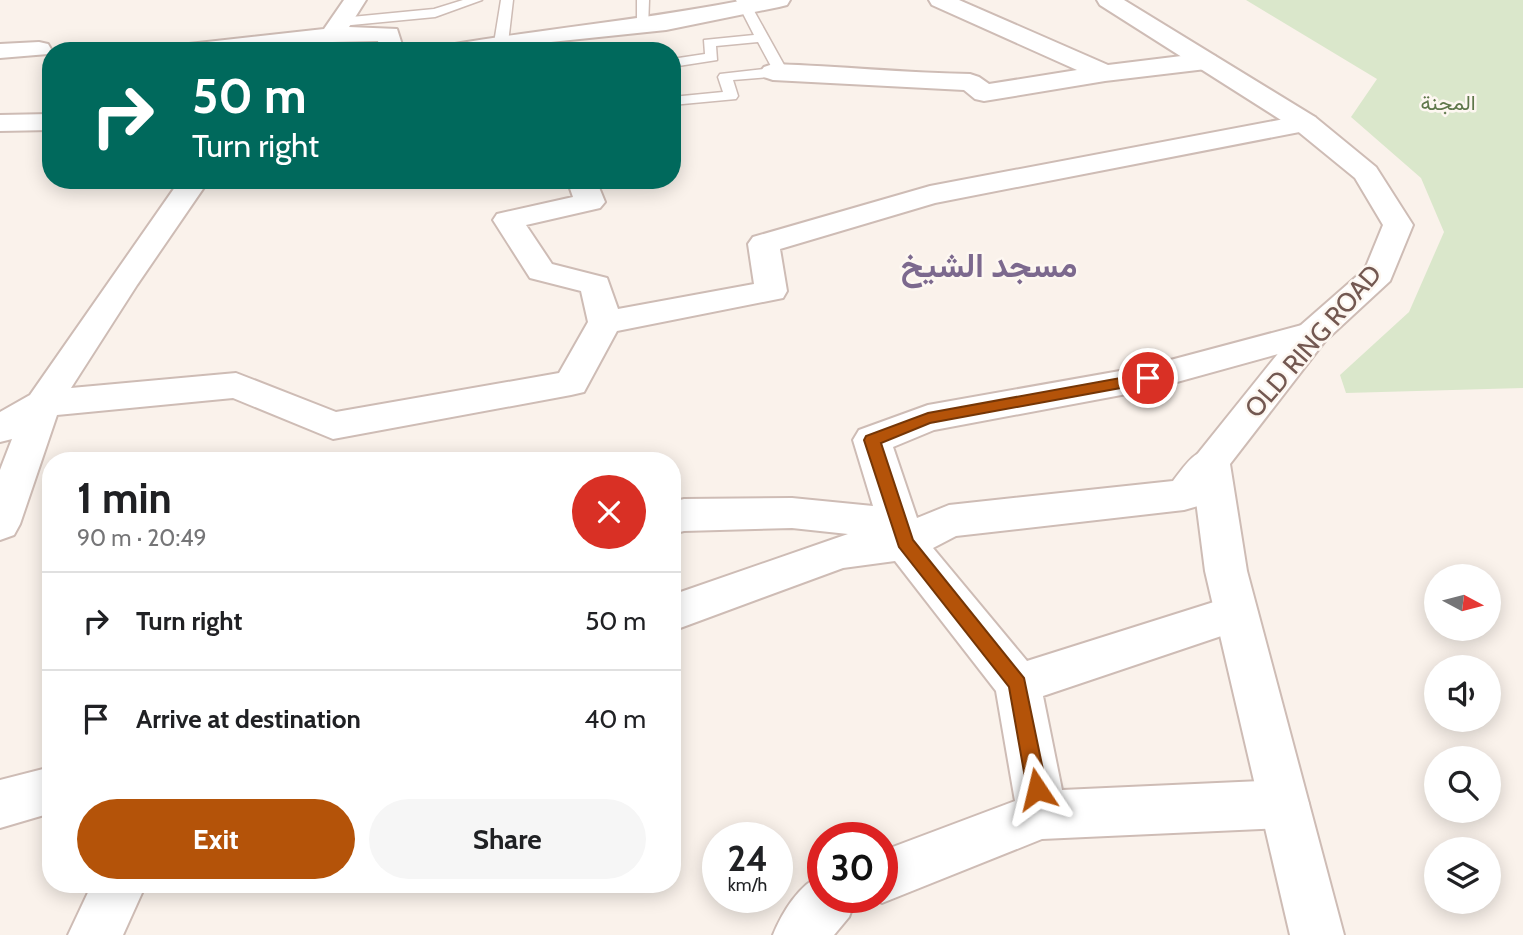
<!DOCTYPE html>
<html lang="en">
<head>
<meta charset="utf-8">
<style>
	:root { --surface:#fff; --page:#f6f6f6; --text:#202124; --muted:#757577; --line:#e0e0e0; --accent:#b45309 }
	body { margin:0; font-family:Cabin,Vazirmatn,sans-serif; background:var(--page); color:var(--text); height:100vh; display:flex; flex-direction:column; font-size:26px; white-space:nowrap }
	* { box-sizing:border-box; margin:0 }
	p { font-size:23px; color:var(--muted) }
	.icon { flex:none; width:38px; height:38px; fill:none; stroke:currentColor; stroke-width:2; stroke-linecap:round; stroke-linejoin:round }
	.map { position:relative; flex:1; overflow:hidden }
	.drawer { position:absolute; left:42px; top:452px; width:639px; height:441px; display:flex; flex-direction:column; background:var(--surface); border-radius:28px; box-shadow:0 4px 18px #0003 }
	.drawer>* { flex:none }
	.guide { position:absolute; left:42px; top:42px; width:639px; height:147px; border-radius:28px; box-shadow:0 4px 18px #0003; background:#00695c; color:#fff; overflow:hidden }
	.needle { width:46px; rotate:97deg }
	.fabs { position:absolute; left:1424px; top:564px; display:grid; gap:14px }
	.fabs a { display:grid; place-items:center; width:77px; height:77px; border-radius:50%; background:var(--surface); box-shadow:0 4px 18px #0003; font-size:35px }
	.speed { position:absolute; left:702px; top:822px; display:flex; gap:14px; font-size:35px; font-weight:700; text-align:center }
	.speed>* { display:grid; place-content:center; width:91px; height:91px; border-radius:50%; background:var(--surface); box-shadow:0 4px 18px #0003; line-height:1 }
	.speed small { font-size:18px; font-weight:400 }
	.speed .limit { border:10px solid #d22; background:#fff; color:#111 }
	.pin { position:absolute; display:grid; place-items:center; width:60px; height:60px; color:#fff; margin:-30px; border:4px solid #fff; border-radius:50%; box-shadow:0 2px 7px #0007 }
	.me { position:absolute; width:77px; margin:-38px; rotate:350deg; stroke-linejoin:round; filter:drop-shadow(0 0 5px #0008) }
	.turn { display:flex; align-items:center; gap:24px; height:147px; padding:0 35px; font-size:32px }
	.turn .icon { width:91px; height:91px; stroke-width:2.5 }
	.turn b { display:block; font-size:49px; line-height:60px }
	.round { display:grid; place-items:center; flex:none; width:74px; height:74px; border-radius:37px; background:var(--page) }
	.summary { display:flex; align-items:center; justify-content:space-between; height:119px; padding:0 35px }
	h1 { font-size:42px; font-weight:700; line-height:52px }
	.primary-button { display:flex; gap:14px; margin-top:auto; padding:14px 35px }
	.primary-button a { flex:1; height:80px; border-radius:42px; background:var(--accent); color:#fff; font-size:28px; font-weight:700; line-height:80px; text-align:center }
	.primary-button a+a { background:var(--page); color:var(--text) }
	ul { padding:0; list-style:none }
	li { display:flex; align-items:center; gap:21px; height:98px; padding:0 35px; border-top:2px solid var(--line) }
	li div { flex:1 }
	li b { display:block; font-size:26px }
	li em { font-style:normal }
	.map>svg:first-child { display:block }
</style>
</head>
<body>
<div class="map">
<svg width="1523" height="935" viewBox="0 0 1523 935">
	<rect width="100%" height="100%" fill="#faf2eb"/>
	<!-- green -->
	<path fill="#dae7cb" d="M1246,0H1523V388L1346,393L1340,375L1409,312L1444,232L1421,178L1351,117L1377,79Z"/>
	<g fill="none" stroke-linecap="round" stroke-linejoin="round">
		<!-- service casing -->
		<g stroke="#cebcb5" stroke-width="3">
			<path id="service" d="M463,0H482L435,17L341,26L335,22L341,18L434,9Z
				M501,0H513L508,43L501,47L494,43Z
				M637,0H649L648,28H638L637,25Z
				M736,0H748L788,72L781,76L733,80L738,96L736,99L672,105V97L723,92L718,77L720,74L772,68L758,42L716,46L717,60L672,67V59L705,54L704,40L754,35Z"/>
		</g>
		<!-- minor casing -->
		<g stroke="#cebcb5" stroke-width="4">
			<path id="minor" d="M344,0H366L349,27L397,29L404,51H380L378,41L332,42L257,51H177L180,46L189,44L324,29Z
				M745,0H790L787,5L779,7L666,30L551,42L500,51H443L446,46L455,44C552,28 649,19 745,0Z
				M929,0H959L1108,65L1206,53L1215,56L1219,61L1215,66L1206,69L1105,81L984,101L975,99L964,90L773,80L764,77L760,72L764,67L773,64C839,66 904,73 970,74L979,77L989,84L1077,70L932,5Z
				M39,42L48,44L51,49L48,54L0,58V44Z
				M51,114V130L0,131V115Z
				M1305,115L1315,117L1319,123L1315,129L935,203L780,249L787,291L783,298L617,331L584,392L571,395L333,439L233,398L57,415L20,524L14,535L0,540V470L12,439L0,442V412L30,395L180,180H209L137,285L71,388L236,373L336,412L559,373L588,322L581,291L530,278L493,220L497,214L573,197L567,180H596L605,202L600,208L526,225L552,264L607,278L618,309L754,284L748,244L753,237L930,186Z
				M1313,322L1325,325L1330,333L1325,341L1148,390L934,430L893,447L917,518L949,505L1173,481C1188,462 1197,444 1224,452L1229,462L1198,506L1184,510L956,536L933,548L1027,661L1236,595L1251,600L1258,613L1251,626L1043,696L1062,790L1284,780L1302,787L1309,804L1302,821L1284,828L1042,839L882,903L869,898H882V851L1015,801L996,691L895,561L843,568L672,631V595L848,534L792,528L684,531L672,534V502L684,499L792,498L873,506L853,440L859,430L928,405L1148,366Z
				M51,767V813L0,828V780Z
				M822,875V898H856L849,917L834,935H773C782,913 799,884 822,875Z
				M92,884H146L123,935H68Z"/>
		</g>
		<!-- tertiary casing -->
		<g stroke="#cebcb5" stroke-width="4">
			<path id="tertiary" d="M1097,0H1124L1315,117L1376,167L1413,225L1390,281L1325,341L1230,464L1247,571L1344,935H1290L1205,571L1191,462L1301,325L1365,269L1383,225L1355,178L1295,129L1100,5Z"/>
		</g>
		<!-- service -->
		<use href="#service" fill="#fff" fill-rule="evenodd"/>
		<!-- minor -->
		<use href="#minor" fill="#fff" fill-rule="evenodd"/>
		<!-- tertiary -->
		<use href="#tertiary" fill="#fff" fill-rule="evenodd"/>
	</g>
	<!-- route -->
	<path fill="#b45309" stroke="#753606" stroke-width="2" d="M1148,373L1153,374L1155,378L1153,382L930,423L881,443L913,540L1024,678L1047,789L1044,796L1037,799L1030,796L1027,789L1009,687L899,547L864,440L866,436L928,413Z"/>
	<g text-anchor="middle" dominant-baseline="central" stroke-width="5" stroke-linejoin="round" paint-order="stroke">
		<!-- far-park labels -->
		<g font-size="21" fill="#5e774a" stroke="#fdf7f1">
			<text x="1448" y="102">المجنة</text>
		</g>
		<!-- street labels -->
		<g font-size="26" fill="#735851" stroke="#fdf7f1">
			<text transform="translate(1313 341) rotate(-49)">OLD RING ROAD</text>
		</g>
		<!-- district labels -->
		<g font-size="33" font-weight="bold" fill="#7c698e" stroke="#fdf7f1">
			<text x="989" y="265">مسجد الشيخ</text>
		</g>
	</g>
</svg>
<div class="fabs">
<a><svg class="needle" viewBox="-14 -14 28 28"><path d="M0-13l5 13h-10z" fill="#e53935"/><path d="M0 13l5-13h-10z" fill="#757577"/></svg></a>
<a><svg class="icon" aria-label="sound" viewBox="0 0 24 24"><path d="M4 9h4l5-4v14l-5-4H4zM17 9q2 3 0 6"/></svg></a>
<a><svg class="icon" aria-label="search" viewBox="0 0 24 24"><circle cx="10" cy="10" r="6"/><path d="M15 15l6 6"/></svg></a>
<a><svg class="icon" aria-label="layers" viewBox="0 0 24 24"><path d="M12 4l9 5-9 5-9-5zM3 14l9 5 9-5"/></svg></a>
</div>
<div class="speed"><div>24<small>km/h</small></div><div class="limit">30</div></div>
<div class="pin" style="left:1148px;top:378px;background:#d93025"><svg class="icon" aria-label="arrive" viewBox="0 0 24 24"><path d="M6 21V4h12l-3 4 3 4H6"/></svg></div>
<svg class="me" style="left:1037px;top:789px" viewBox="-20 -20 40 40"><path d="M0-17L14 15 0 8-14 15z" fill="#b45309" stroke="#fff" stroke-width="4"/></svg>
<div class="guide">
<div class="turn"><svg class="icon" aria-label="right" viewBox="0 0 24 24"><path d="M7 20v-9h11M14 6l5 5-5 5"/></svg><div><b>50 m</b>Turn right</div></div>
</div>
<section class="drawer">
<div class="summary"><div><h1>1 min</h1><p>90 m · 20:49</p></div><a class="round" style="background:#d93025;color:#fff"><svg class="icon" aria-label="close" viewBox="0 0 24 24"><path d="M6 6l12 12M18 6L6 18"/></svg></a></div>
<ul>
<li><svg class="icon" aria-label="right" viewBox="0 0 24 24"><path d="M7 20v-9h11M14 6l5 5-5 5"/></svg><div><b>Turn right</b></div><em>50 m</em></li>
<li><svg class="icon" aria-label="arrive" viewBox="0 0 24 24"><path d="M6 21V4h12l-3 4 3 4H6"/></svg><div><b>Arrive at destination</b></div><em>40 m</em></li>
</ul>
<div class="primary-button"><a>Exit</a><a>Share</a></div>
</section>
</div>
</body>
</html>
